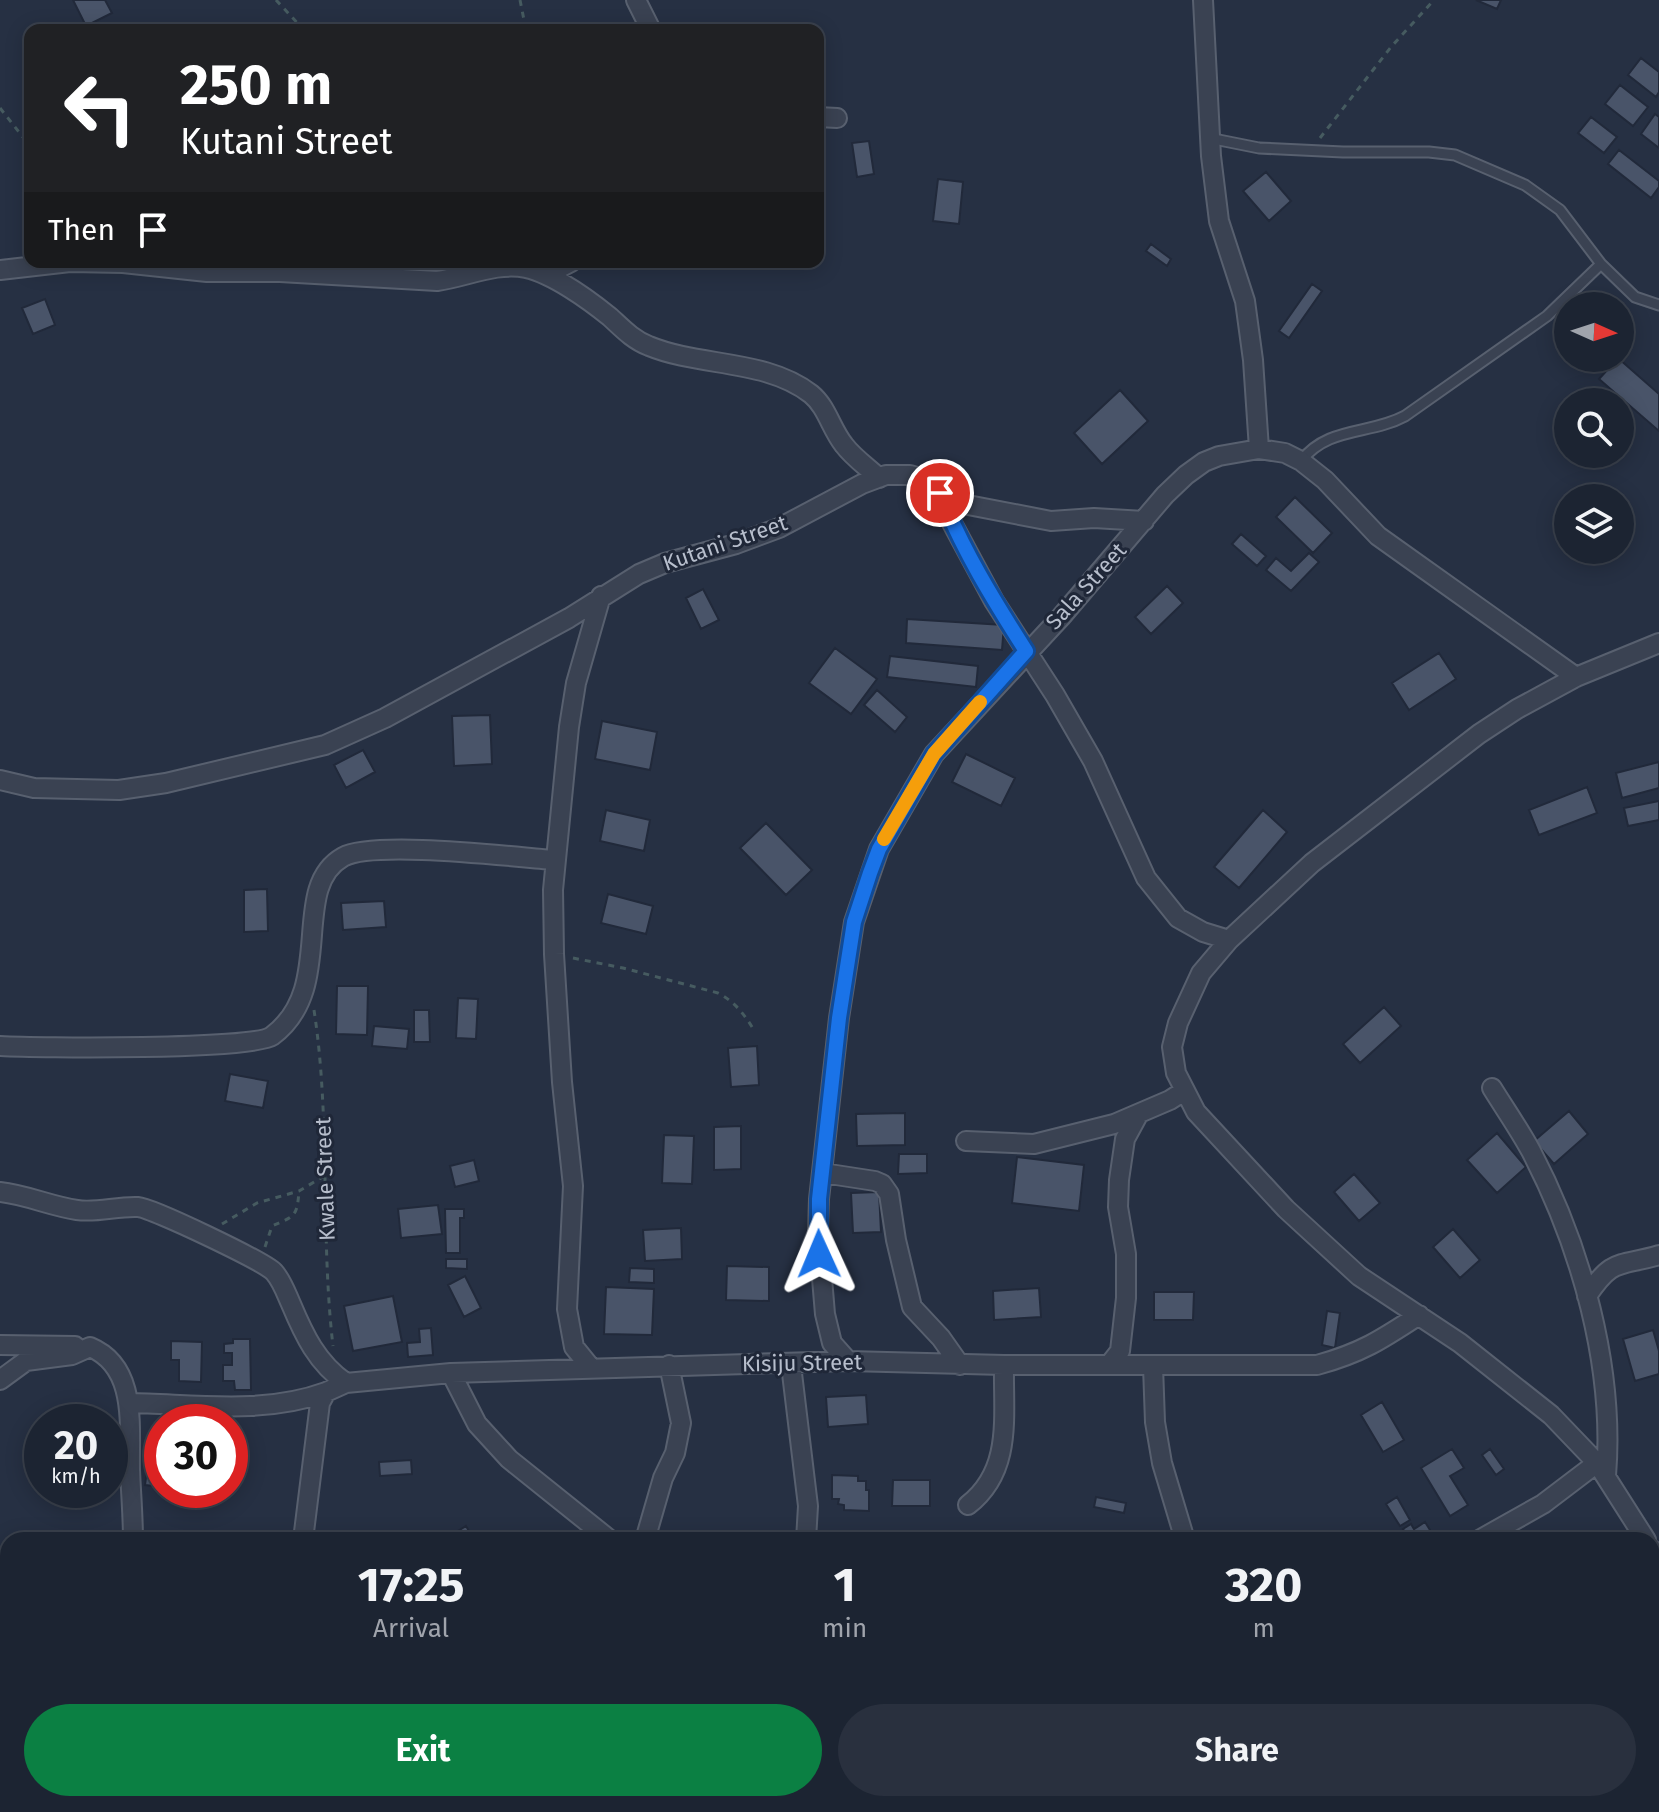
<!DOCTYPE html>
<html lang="en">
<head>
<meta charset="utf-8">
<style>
	:root { --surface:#1c2432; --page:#29303e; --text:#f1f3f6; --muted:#a0a4ac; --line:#3a414d; --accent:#0b8043 }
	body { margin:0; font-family:"Fira Sans",sans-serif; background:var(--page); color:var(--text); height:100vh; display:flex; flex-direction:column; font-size:30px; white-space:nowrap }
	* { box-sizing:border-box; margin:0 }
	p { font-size:26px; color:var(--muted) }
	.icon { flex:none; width:44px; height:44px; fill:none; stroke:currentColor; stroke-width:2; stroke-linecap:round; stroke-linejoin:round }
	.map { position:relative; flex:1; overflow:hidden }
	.details { position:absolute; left:0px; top:1532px; width:1660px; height:280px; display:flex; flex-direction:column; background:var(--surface); border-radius:24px 24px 0 0; box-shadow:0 4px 20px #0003,0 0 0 2px var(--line) }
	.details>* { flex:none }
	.top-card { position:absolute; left:24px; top:24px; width:800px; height:244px; border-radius:16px; box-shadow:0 4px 20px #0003,0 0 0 2px var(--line); background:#202124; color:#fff; overflow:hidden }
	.needle { width:52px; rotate:93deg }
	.tools { position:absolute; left:1554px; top:292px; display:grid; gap:16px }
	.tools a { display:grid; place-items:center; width:80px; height:80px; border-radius:50%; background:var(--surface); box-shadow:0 4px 20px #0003,0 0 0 2px var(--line); font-size:40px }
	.speed { position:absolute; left:24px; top:1404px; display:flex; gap:16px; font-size:40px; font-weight:700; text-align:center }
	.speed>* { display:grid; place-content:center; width:104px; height:104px; border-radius:50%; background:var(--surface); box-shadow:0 4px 20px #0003,0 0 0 2px var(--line); line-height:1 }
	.speed small { font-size:20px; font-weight:400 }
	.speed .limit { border:12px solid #d22; background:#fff; color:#111 }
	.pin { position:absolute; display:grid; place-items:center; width:68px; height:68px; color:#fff; margin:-34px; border:4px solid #fff; border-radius:50%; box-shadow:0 2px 8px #0007 }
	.me { position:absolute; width:88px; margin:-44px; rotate:359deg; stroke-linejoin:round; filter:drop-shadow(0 0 6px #0008) }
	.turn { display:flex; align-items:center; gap:28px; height:168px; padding:0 24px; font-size:36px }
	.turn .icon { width:104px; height:104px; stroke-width:2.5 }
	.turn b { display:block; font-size:56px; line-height:68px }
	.then { display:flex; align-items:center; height:76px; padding:0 24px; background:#0003; gap:16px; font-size:30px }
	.eta { display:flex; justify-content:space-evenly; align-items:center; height:136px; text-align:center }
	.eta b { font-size:48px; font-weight:700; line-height:56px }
	.cta { display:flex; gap:16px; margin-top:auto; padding:16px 24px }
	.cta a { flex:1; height:92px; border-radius:48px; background:var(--accent); color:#fff; font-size:32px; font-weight:700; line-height:92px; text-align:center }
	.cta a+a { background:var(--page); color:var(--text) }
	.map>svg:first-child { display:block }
</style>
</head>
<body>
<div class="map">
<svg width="1659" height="1812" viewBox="0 0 1659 1812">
	<rect width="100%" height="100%" fill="#263043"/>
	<!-- building -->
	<path fill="#495469" stroke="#21293a" stroke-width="2" d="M73,0H105L112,13L86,26Z
		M1476,0H1501L1497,9Z
		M1641,58L1659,72V92L1656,97L1628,75Z
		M1620,85L1648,107L1633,126L1605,104Z
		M1655,114L1659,117V148L1641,134Z
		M1591,117L1617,137L1604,153L1578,133Z
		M869,141L874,174L857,177L852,143Z
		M1619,150L1659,181V187L1651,198L1608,164Z
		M1266,172L1291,201L1269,221L1243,191Z
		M938,179L963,182L959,224L933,221Z
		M1151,244L1171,259L1167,266L1146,251Z
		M1312,284L1322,291L1289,338L1279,331Z
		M45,299L55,325L33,334L22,308Z
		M1618,358L1659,394V431L1599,379Z
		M1120,390L1148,421L1102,464L1074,433Z
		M1295,497L1332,533L1313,553L1276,517Z
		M1241,534L1266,556L1257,566L1232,544Z
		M1309,553L1319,562L1291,591L1266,570L1276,558L1291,571Z
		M1167,586L1183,603L1151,634L1135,617Z
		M703,589L719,620L701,629L686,598Z
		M907,619L1004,625L1002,650L906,643Z
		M835,648L877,679L851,714L809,683Z
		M1439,653L1456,679L1409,710L1392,683Z
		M890,656L978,666L976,687L887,677Z
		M877,690L907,717L895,732L864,705Z
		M490,715L492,764L454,766L452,716Z
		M602,721L657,732L650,770L595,759Z
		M363,750L375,772L346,788L334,765Z
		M966,754L1015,778L1001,806L952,782Z
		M1659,762V788L1622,798L1616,773Z
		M1587,787L1597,813L1539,835L1529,810Z
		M1659,801V820L1628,826L1624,808Z
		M606,810L650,820L644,851L600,841Z
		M1263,810L1287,832L1239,888L1214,867Z
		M766,823L812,870L786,895L740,848Z
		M267,889L268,931L244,932V890Z
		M608,894L653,906L646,934L601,923Z
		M384,901L386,927L343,930L341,903Z
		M337,986H368L367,1035L336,1034Z
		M458,998L478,999L476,1039L456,1038Z
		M1384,1007L1401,1026L1360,1063L1343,1044Z
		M414,1010H429L430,1042H414Z
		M374,1026L409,1029L407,1049L372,1046Z
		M757,1046L759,1085L731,1087L728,1048Z
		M230,1074L268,1081L263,1108L225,1101Z
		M1569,1111L1588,1134L1554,1164L1534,1141Z
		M905,1113V1145L857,1146L856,1114Z
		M741,1126V1169L714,1170V1127Z
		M1497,1133L1526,1167L1497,1193L1467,1160Z
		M664,1135L694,1136L692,1184L662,1183Z
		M899,1154H927V1173L898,1174Z
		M1017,1157L1084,1165L1079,1211L1012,1203Z
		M474,1160L479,1181L455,1187L450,1166Z
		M1354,1174L1380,1203L1359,1221L1334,1192Z
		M879,1192L881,1232L853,1233L851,1193Z
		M438,1205L442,1234L401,1238L398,1209Z
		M445,1209H464V1218H460V1253H446Z
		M681,1228L682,1259L645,1261L643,1230Z
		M1453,1229L1480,1260L1460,1278L1433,1247Z
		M446,1259H467V1269L446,1268Z
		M727,1266L769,1267V1301L726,1300Z
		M630,1268L654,1269V1283L629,1282Z
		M465,1276L481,1308L464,1317L448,1285Z
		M606,1287L654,1289L652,1335L604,1334Z
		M1039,1288L1041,1317L994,1320L993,1291Z
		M1154,1292H1194L1193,1320H1154Z
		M393,1296L402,1342L353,1351L344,1306Z
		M1327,1311L1340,1313L1335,1348L1322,1345Z
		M431,1328L433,1355L408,1357L407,1343L420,1342L419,1329Z
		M1653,1330L1659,1351V1374L1635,1381L1623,1339Z
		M233,1339H250L251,1390H235L234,1381H223V1365H232V1353H224V1344L233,1343Z
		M171,1341L202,1342L201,1382L179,1381V1360H171Z
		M866,1395L868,1424L828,1427L826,1397Z
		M1382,1402L1404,1440L1383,1452L1361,1415Z
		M155,1448L162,1449V1487L145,1485L149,1454H154Z
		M1452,1449L1464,1468L1450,1476L1468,1505L1450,1516L1421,1468Z
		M1490,1449L1504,1469L1496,1475L1482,1455Z
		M411,1460L412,1474L380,1476L379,1462Z
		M832,1475L858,1476V1481H866V1490H869V1511L844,1510V1505L838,1504L839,1499H832Z
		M893,1480H930V1506H892Z
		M1096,1497L1126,1503L1124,1513L1094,1507Z
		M1397,1497L1410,1520L1400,1526L1386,1504Z
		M1425,1522L1430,1530L1415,1540H1410L1403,1529L1411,1524L1414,1529Z
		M466,1526L473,1538L470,1540H444Z
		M249,1533V1540H222V1535Z
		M911,1535H962V1540H911Z
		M1659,1668V1701L1654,1704L1652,1701V1673Z
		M347,1804H359L368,1812H340Z
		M1421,1804L1428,1812H1396L1405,1806L1409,1812Z
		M1494,1804L1496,1807L1489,1812H1457L1452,1805Z"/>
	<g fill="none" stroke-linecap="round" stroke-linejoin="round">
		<!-- lane casing -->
		<g stroke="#58606f" stroke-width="13">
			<path id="lane" d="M1209,138L1259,148L1343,152H1429L1455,155L1525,185L1560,210L1601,264L1635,297L1659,305
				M1301,461C1328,426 1370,435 1405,416L1547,316L1601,264
				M656,1804L665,1812"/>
		</g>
		<!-- street casing -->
		<g stroke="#58606f" stroke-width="22">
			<path id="street" d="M636,0L651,30
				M1203,0L1211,156L1219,221L1245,301L1253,360L1259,449
				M818,117L837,118
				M0,270L70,262L123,263L207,272H280L437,281C467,277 495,262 526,268C553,274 589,300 610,317C622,328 633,340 649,346C700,367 766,359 811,394C827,407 831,429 844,445C853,457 867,467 879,478
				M546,275L571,262
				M942,500L1051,521L1094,518L1144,521
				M0,780L34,788L119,790L166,783L325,745L385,718L569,618L639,574L665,563L736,544L779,528L862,484L886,475H910L931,481L940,493L952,523L994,601L1055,695L1093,761L1146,878L1178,918L1203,932L1229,940
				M0,1046C37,1048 253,1050 272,1036C338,987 288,888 343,857C374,840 513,857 555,860
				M1492,1088C1505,1109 1519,1129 1531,1151C1581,1247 1615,1367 1606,1476
				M966,1141L1034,1144L1114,1124L1170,1100L1184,1091
				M823,1173L875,1181L882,1184L889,1194L896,1240L912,1307L941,1338L960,1365
				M0,1192C27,1195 50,1206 77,1210C97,1213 117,1206 138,1207C152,1208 263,1261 274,1272C282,1281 286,1293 291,1304C304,1335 317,1363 346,1383
				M1587,1296C1613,1257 1619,1267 1659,1255
				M0,1345L75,1346
				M848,1361L832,1343L825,1314L818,1231L819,1199L839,1018L854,922L879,849L934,754L1061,617L1165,495L1186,475L1204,462L1219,456L1259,449L1285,453L1301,461L1325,480L1378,536L1576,677
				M791,1365L808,1506L806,1540
				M1109,1365L1120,1351L1126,1298V1254L1118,1207L1119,1180L1125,1139L1138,1115
				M1153,1366L1155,1422L1162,1463L1185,1540
				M591,1368L574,1347L567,1309L573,1186L562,1082L554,954L553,890L569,727L576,683L601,596
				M451,1373L477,1424L509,1459L610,1540
				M0,1380L26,1361L72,1355L90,1347C138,1367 129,1427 130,1470C131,1494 133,1517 133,1540
				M129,1403C195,1404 263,1415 326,1392
				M968,1505C1013,1470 1003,1416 1004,1365
				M303,1540L320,1403L326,1392L346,1383L451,1373L848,1361L1004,1365H1317C1361,1353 1381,1340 1419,1315
				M645,1540L663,1478L675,1453L681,1423L669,1365
				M1479,1540L1543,1504L1597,1463
				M1646,1540L1597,1463L1551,1415L1460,1343L1359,1276L1286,1209L1196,1112L1176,1073L1172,1047L1178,1023L1201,973L1229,940L1312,863L1479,734L1517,709L1576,677L1659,643
				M1652,1550L1659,1561
				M0,1639H8
				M1652,1750L1659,1745
				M1312,1804L1321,1812
				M496,1812L498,1804
				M1552,1812L1567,1804"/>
		</g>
		<!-- path -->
		<path stroke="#465b60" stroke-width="3" stroke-dasharray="6 6" stroke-linecap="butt" d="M276,0L304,30
			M520,0L526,30
			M0,108L30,146
			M1320,138L1391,47L1434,0
			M573,958L623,968L718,993C735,1002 744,1014 754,1030
			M314,1010C331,1121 320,1234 333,1346
			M222,1224L257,1203L299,1191L326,1175
			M265,1247L272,1226C295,1216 297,1217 299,1191"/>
		<!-- lane -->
		<use href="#lane" stroke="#3a4252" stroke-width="9"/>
		<!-- street -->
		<use href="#street" stroke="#3a4252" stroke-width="18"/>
	</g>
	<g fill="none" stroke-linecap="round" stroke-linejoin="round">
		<!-- route casing -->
		<g stroke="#114b97" stroke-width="20">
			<path id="route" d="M819,1254V1199L839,1018L854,922L870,873L879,849L934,754L1026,651C994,601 962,549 940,493"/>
		</g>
		<!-- route -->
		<use href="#route" stroke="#1a73e8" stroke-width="14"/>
		<!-- slow -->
		<path stroke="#f59e0b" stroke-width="14" d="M884,839L934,754L980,702"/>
	</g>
	<g text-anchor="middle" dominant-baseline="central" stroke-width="6" stroke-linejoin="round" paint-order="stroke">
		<!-- street labels -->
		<g font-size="22" fill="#b7becc" stroke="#1f2738">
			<text transform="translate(725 543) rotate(-19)">Kutani Street</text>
			<text transform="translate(1086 586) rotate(-48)">Sala Street</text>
			<text transform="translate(325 1179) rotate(-92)">Kwale Street</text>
			<text transform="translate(802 1363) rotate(-1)">Kisiju Street</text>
		</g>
	</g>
</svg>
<div class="tools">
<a><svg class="needle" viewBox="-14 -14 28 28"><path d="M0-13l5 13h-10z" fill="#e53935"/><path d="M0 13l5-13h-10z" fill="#a0a4ac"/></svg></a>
<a><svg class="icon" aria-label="search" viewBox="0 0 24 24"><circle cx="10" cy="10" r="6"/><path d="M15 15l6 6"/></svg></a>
<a><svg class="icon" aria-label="layers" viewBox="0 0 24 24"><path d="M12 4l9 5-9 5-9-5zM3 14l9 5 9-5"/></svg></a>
</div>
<div class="speed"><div>20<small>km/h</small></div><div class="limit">30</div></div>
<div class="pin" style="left:940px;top:493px;background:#d93025"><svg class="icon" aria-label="arrive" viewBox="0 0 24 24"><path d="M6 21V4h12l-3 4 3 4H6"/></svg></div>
<svg class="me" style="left:819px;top:1254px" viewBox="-20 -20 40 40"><path d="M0-17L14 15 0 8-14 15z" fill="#1a73e8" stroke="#fff" stroke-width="4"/></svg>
<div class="top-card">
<div class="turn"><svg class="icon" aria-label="left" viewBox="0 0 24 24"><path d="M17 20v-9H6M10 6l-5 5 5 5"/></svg><div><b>250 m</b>Kutani Street</div></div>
<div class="then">Then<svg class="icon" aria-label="arrive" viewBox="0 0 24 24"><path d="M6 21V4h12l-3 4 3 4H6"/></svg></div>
</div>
<section class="details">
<div class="eta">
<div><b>17:25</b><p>Arrival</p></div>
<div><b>1</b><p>min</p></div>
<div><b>320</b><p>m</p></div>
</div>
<div class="cta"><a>Exit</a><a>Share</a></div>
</section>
</div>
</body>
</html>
